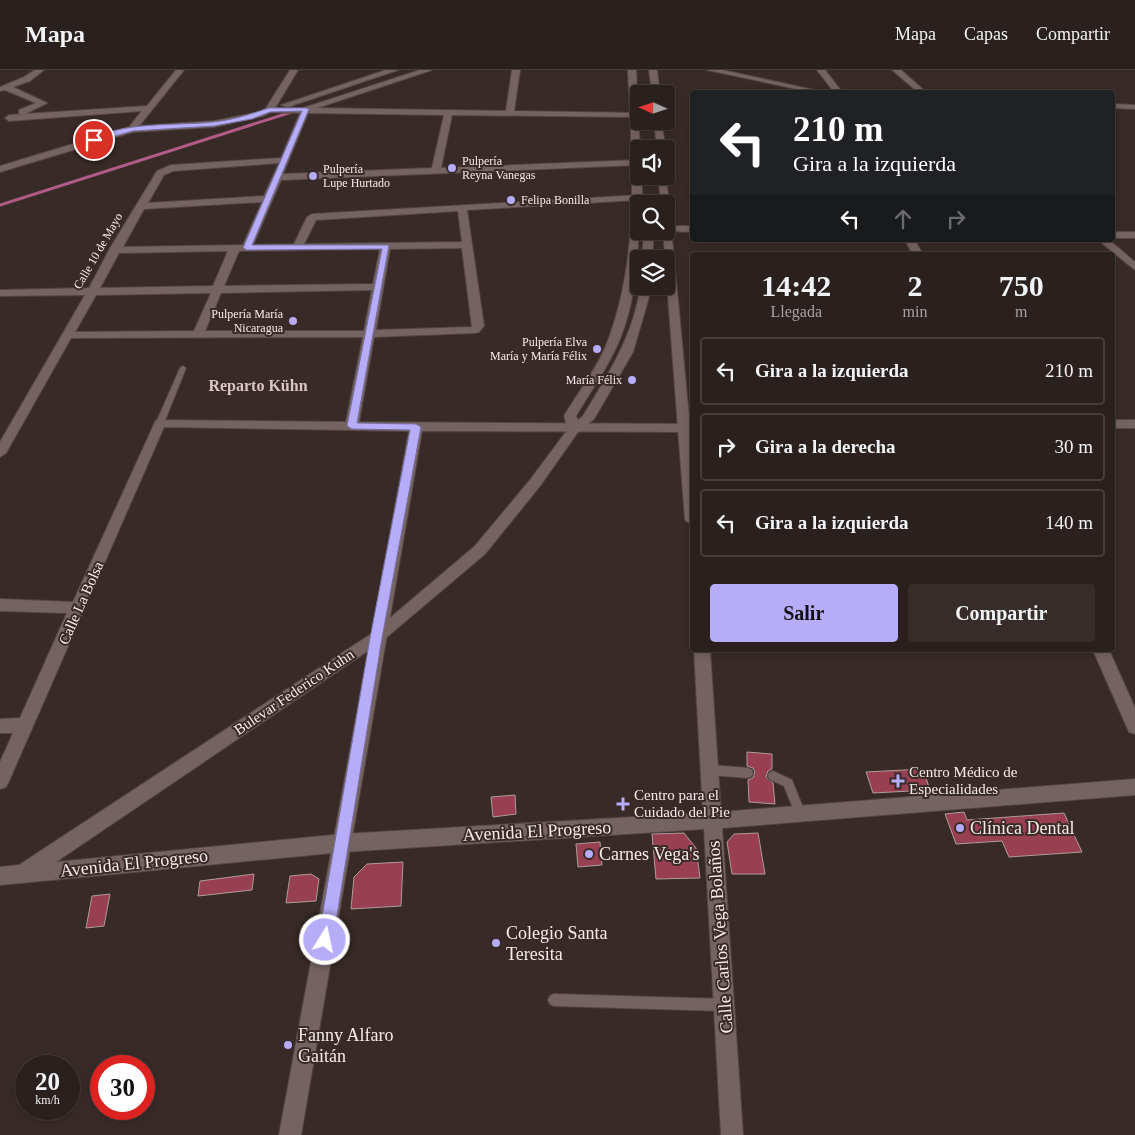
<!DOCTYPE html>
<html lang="es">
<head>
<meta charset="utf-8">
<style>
	:root { --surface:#2a201d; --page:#362d2a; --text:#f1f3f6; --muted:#a5a3a4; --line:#463e3b; --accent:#b6acf8 }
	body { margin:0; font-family:"Times New Roman",serif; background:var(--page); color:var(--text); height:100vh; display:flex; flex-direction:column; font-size:19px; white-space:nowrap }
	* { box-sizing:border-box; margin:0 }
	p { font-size:16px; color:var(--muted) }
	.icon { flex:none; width:28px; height:28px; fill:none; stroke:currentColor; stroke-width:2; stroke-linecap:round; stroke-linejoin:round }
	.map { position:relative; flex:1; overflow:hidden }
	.sheet { position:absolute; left:690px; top:182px; width:425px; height:400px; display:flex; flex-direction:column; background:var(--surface); border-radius:5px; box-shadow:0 2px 8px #0003,0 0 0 1px var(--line) }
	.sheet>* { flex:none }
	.top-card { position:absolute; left:690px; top:20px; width:425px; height:152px; border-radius:5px; box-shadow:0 2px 8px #0003,0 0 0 1px var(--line); background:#202124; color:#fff; overflow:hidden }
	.needle { width:32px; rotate:273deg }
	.controls { position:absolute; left:630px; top:15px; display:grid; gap:10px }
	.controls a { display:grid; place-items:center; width:45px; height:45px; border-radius:5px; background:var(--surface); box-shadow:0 2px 8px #0003,0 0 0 1px var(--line); font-size:25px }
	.speed { position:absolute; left:15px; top:985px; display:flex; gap:10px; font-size:25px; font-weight:700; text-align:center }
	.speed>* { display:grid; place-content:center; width:65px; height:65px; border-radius:50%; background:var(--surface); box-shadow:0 2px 8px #0003,0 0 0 1px var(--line); line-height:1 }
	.speed small { font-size:12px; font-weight:400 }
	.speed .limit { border:8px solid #d22; background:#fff; color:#111 }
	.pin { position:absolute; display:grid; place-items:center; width:42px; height:42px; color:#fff; margin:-21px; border:2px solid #fff; border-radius:50%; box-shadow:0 1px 5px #0007 }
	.me { position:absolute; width:55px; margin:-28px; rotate:10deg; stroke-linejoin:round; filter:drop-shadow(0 0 4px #0008) }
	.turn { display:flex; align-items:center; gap:18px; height:105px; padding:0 20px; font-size:22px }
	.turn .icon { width:65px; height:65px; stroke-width:2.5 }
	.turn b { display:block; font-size:35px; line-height:42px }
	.lanes { display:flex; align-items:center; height:48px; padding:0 20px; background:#0003; justify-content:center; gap:25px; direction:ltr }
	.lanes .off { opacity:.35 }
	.eta { display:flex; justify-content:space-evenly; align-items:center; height:85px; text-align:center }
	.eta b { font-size:30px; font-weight:800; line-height:35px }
	.primary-button { display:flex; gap:10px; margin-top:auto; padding:10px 20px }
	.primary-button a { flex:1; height:58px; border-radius:5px; background:var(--accent); color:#111; font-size:20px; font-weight:800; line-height:58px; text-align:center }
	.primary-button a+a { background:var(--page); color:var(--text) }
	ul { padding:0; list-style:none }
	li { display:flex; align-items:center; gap:15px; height:68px; margin:0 10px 8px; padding:0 10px; border:2px solid var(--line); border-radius:5px }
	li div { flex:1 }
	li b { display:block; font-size:19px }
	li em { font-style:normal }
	header { display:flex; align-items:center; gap:30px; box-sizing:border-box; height:70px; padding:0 25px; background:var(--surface); border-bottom:1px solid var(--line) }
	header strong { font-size:24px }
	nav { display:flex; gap:28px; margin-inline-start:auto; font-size:18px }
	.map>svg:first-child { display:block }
</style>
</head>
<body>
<header>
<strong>Mapa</strong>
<nav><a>Mapa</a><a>Capas</a><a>Compartir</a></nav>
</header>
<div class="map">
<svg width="1135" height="1065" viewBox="0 0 1135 1065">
	<rect width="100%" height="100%" fill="#382a27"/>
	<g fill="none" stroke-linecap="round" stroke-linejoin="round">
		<!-- stream -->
		<path stroke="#b05c87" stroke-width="3" d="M0,135L298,40"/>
	</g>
	<!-- building -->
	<path fill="#983f52" stroke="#ae9b9d" d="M747,682L772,684V699L768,701L766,707L773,713L775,734L749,732L748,710L753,708L755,702L753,698L747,696Z
		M923,699L930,720L873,723L866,702Z
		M515,725L516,744L493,747L491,727Z
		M964,742L967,750L1064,743L1082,782L1009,787L1002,771L956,774L945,744Z
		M684,763L696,778L700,808L656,809L652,764Z
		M758,763L765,804H732L727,772L734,764Z
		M600,772L602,795L578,797L576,774Z
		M403,792L401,836L351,839L354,807L367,794Z
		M254,804L252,820L198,826L200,811Z
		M311,804L319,809L316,831L286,833L290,806Z
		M110,824L104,856L86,858L92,826Z"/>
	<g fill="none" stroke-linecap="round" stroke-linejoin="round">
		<!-- service casing -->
		<g stroke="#534644" stroke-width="2">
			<path id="service" d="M183,296L186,298L164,353L163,355H157L156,353L180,298Z
				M710,695L748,698L752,700L753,703L752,706L748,708L710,705L706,703L705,700L706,697Z
				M773,701L792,710L806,745L805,748L801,750L797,748L784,716L769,709L768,706L769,703Z
				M554,924L724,929L728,931L730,935L728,939L724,941L554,936L550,934L548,930L550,926Z"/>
		</g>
		<!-- minor casing -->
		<g stroke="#534644" stroke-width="2">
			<path id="minor" d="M35,0H44L30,11L13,17L47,33L25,44H19V40L36,33L5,20L0,21V17L24,7Z
				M176,0H184L139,56L214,51L260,42L266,38L290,0H298L275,38H303L420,0H432L317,38L506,41L512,0H520L514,41L637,43V47H634L452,45L441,98L637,90L639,95L281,110L253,175L294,174L307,147L312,144L641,125L643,127L638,130L467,140L484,256L479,262L475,263L374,267L359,352L692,354V362L422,361L301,1065H279L409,361L164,357L9,711L6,717L0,719V692L13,663H0V649L20,648L67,543L0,541V529L73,532L156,350L346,352L363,267L71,268L6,383L0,387V372L85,225L0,226V220L89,218L109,180L157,101L171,95L281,88L300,43L271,42L263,46L214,57L133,62L0,102V96L129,57L142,41L9,51L5,48L9,45L147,36ZM308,43L444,45L432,98L283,104ZM279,93L264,126L148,133L164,105L173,101ZM262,132L243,175L123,177L144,139ZM458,141L462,172L304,174L316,150ZM462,178L472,257L376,260L390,179ZM380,179L373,214L224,216L239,181ZM228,181L213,216L100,218L119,183ZM372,220L364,261H205L221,223ZM211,223L194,261L75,262L96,225Z
				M386,0H398L288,37L281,35Z
				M707,0H722L824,22H811Z
				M817,0H825L842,22H834Z
				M892,0H901L926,22H918Z
				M1112,34L1135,35V39L1112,38Z
				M666,156H692V162L669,161L666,160Z
				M1112,162H1135V168H1112Z
				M905,170H915L923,185H913Z
				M1098,170H1109L1135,192V200Z
				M1112,350H1135V358H1112Z
				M1093,580H1109L1135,638V664L1129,662Z"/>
		</g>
		<!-- tertiary casing -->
		<g stroke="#534644" stroke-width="2">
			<path id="tertiary" d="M628,0H636L640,79L639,106H642V134H639C639,182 637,235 615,280C604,303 589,324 576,346L578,350L583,346C607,306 635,264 640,216H650L649,227L633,282L594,349L578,362L540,416L485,484L381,572L56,792L343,764L703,743L694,580H710L721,742L1135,709V725L722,758L743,1065H721L704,759L343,782L0,815V797L19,795L371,564L475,476L530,410L568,359L564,346C577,324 595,301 605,278C641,190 632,93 628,0Z
				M649,0H657L660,24H652Z
				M654,51H662L665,79H657Z
				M666,104L692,378V455L685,450L663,161H666V134H661L658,106H666Z
				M644,161H654L652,189H642Z"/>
		</g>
		<!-- service -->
		<use href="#service" fill="#756361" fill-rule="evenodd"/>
		<!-- minor -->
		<use href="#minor" fill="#756361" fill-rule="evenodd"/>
		<!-- tertiary -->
		<use href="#tertiary" fill="#756361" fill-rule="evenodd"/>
	</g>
	<!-- route -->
	<path fill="#b6acf8" stroke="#7670a1" d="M269,38H306L309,39L252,175H389L357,353L416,354L421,357L382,568L333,870L330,875L325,878L320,875L318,870L370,568L410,360L352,359L347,356L382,179L247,180L243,178L302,41L270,42L252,49L214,56L133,61L94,72L91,70C121,51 178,56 213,52C233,50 250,44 269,38Z"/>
	<!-- markers -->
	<g fill="#b6acf8" stroke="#382a27" stroke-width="2">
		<circle cx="452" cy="98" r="5"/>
		<circle cx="313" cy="106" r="5"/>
		<circle cx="511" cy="130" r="5"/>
		<circle cx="293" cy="251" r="5"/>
		<circle cx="597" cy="279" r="5"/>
		<circle cx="632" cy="310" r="5"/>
		<path d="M895.5 703.5h5v5h5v5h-5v5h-5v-5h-5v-5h5z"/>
		<path d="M620.5 726.5h5v5h5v5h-5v5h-5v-5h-5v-5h5z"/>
		<circle cx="960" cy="758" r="5"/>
		<circle cx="589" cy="784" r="5"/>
		<circle cx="496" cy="873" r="5"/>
		<circle cx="288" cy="975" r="5"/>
	</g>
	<g text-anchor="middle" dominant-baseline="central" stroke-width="4" stroke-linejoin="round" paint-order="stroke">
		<!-- far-poi labels -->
		<g font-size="12" fill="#f6ebea" stroke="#382a27" text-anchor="start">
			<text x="462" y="91">Pulpería<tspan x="462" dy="14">Reyna Vanegas</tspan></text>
			<text x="323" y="99">Pulpería<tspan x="323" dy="14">Lupe Hurtado</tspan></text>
			<text x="521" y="130">Felipa Bonilla</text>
			<text x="283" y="244" text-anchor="end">Pulpería María<tspan x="283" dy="14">Nicaragua</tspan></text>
			<text x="587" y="272" text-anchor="end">Pulpería Elva<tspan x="587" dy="14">María y María Félix</tspan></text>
			<text x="622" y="310" text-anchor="end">María Félix</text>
		</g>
		<!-- far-street labels -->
		<g font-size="12" fill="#f6ebea" stroke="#382a27">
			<text transform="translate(98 181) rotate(-60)">Calle 10 de Mayo</text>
		</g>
		<!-- street labels -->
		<g font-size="15" fill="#f6ebea" stroke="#382a27">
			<text transform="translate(81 533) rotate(-66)">Calle La Bolsa</text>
			<text transform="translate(294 622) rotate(-34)">Bulevar Federico Kuhn</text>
		</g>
		<!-- poi labels -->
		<g font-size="15" fill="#f6ebea" stroke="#382a27" text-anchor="start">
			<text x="909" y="702">Centro Médico de<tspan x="909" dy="17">Especialidades</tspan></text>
			<text x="634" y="725">Centro para el<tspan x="634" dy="17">Cuidado del Pie</tspan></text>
		</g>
		<!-- neighbourhood labels -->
		<g font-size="16" font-weight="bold" fill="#dac6c3" stroke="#382a27">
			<text x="258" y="315">Reparto Kühn</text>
		</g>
		<!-- near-poi labels -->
		<g font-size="18" fill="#f6ebea" stroke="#382a27" text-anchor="start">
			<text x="970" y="758">Clínica Dental</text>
			<text x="599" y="784">Carnes Vega's</text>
			<text x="506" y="863">Colegio Santa<tspan x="506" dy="21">Teresita</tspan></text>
			<text x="298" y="965">Fanny Alfaro<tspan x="298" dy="21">Gaitán</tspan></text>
		</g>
		<!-- near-street labels -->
		<g font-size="18" fill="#f6ebea" stroke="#382a27">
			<text transform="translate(537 761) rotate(-3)">Avenida El Progreso</text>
			<text transform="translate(134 793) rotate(-6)">Avenida El Progreso</text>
			<text transform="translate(720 867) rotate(-94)">Calle Carlos Vega Bolaños</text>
		</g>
	</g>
</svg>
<div class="controls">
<a><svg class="needle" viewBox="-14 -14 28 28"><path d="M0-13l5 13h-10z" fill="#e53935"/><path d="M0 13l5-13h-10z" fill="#a5a3a4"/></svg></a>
<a><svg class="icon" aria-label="sound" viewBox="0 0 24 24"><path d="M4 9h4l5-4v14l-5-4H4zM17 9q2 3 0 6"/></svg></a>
<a><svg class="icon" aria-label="search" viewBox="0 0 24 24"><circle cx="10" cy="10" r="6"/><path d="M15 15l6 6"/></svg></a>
<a><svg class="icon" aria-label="layers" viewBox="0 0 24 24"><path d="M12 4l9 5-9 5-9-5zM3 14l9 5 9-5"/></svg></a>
</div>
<div class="speed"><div>20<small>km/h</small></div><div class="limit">30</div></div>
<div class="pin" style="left:94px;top:70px;background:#d93025"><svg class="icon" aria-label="arrive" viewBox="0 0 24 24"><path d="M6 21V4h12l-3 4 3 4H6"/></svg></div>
<svg class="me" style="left:325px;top:870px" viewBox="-20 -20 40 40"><circle r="17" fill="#b6acf8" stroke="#fff" stroke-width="3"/><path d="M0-11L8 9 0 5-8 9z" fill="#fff"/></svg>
<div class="top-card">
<div class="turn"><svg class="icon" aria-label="left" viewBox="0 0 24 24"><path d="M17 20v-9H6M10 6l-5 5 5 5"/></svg><div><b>210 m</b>Gira a la izquierda</div></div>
<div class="lanes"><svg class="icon" aria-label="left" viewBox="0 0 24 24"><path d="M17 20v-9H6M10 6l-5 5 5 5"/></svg><svg class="icon off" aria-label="ahead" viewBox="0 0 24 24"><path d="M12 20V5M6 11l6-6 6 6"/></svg><svg class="icon off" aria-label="right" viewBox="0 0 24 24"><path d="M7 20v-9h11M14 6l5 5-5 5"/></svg></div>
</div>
<section class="sheet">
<div class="eta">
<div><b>14:42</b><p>Llegada</p></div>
<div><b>2</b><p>min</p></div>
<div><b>750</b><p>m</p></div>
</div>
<ul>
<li><svg class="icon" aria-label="left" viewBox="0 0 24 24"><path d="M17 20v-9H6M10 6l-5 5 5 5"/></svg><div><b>Gira a la izquierda</b></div><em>210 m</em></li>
<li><svg class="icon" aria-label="right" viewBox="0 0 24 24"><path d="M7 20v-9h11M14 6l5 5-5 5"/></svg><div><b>Gira a la derecha</b></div><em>30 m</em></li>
<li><svg class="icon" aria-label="left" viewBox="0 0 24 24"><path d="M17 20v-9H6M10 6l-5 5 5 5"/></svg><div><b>Gira a la izquierda</b></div><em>140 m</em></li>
</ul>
<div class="primary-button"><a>Salir</a><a>Compartir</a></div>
</section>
</div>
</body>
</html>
